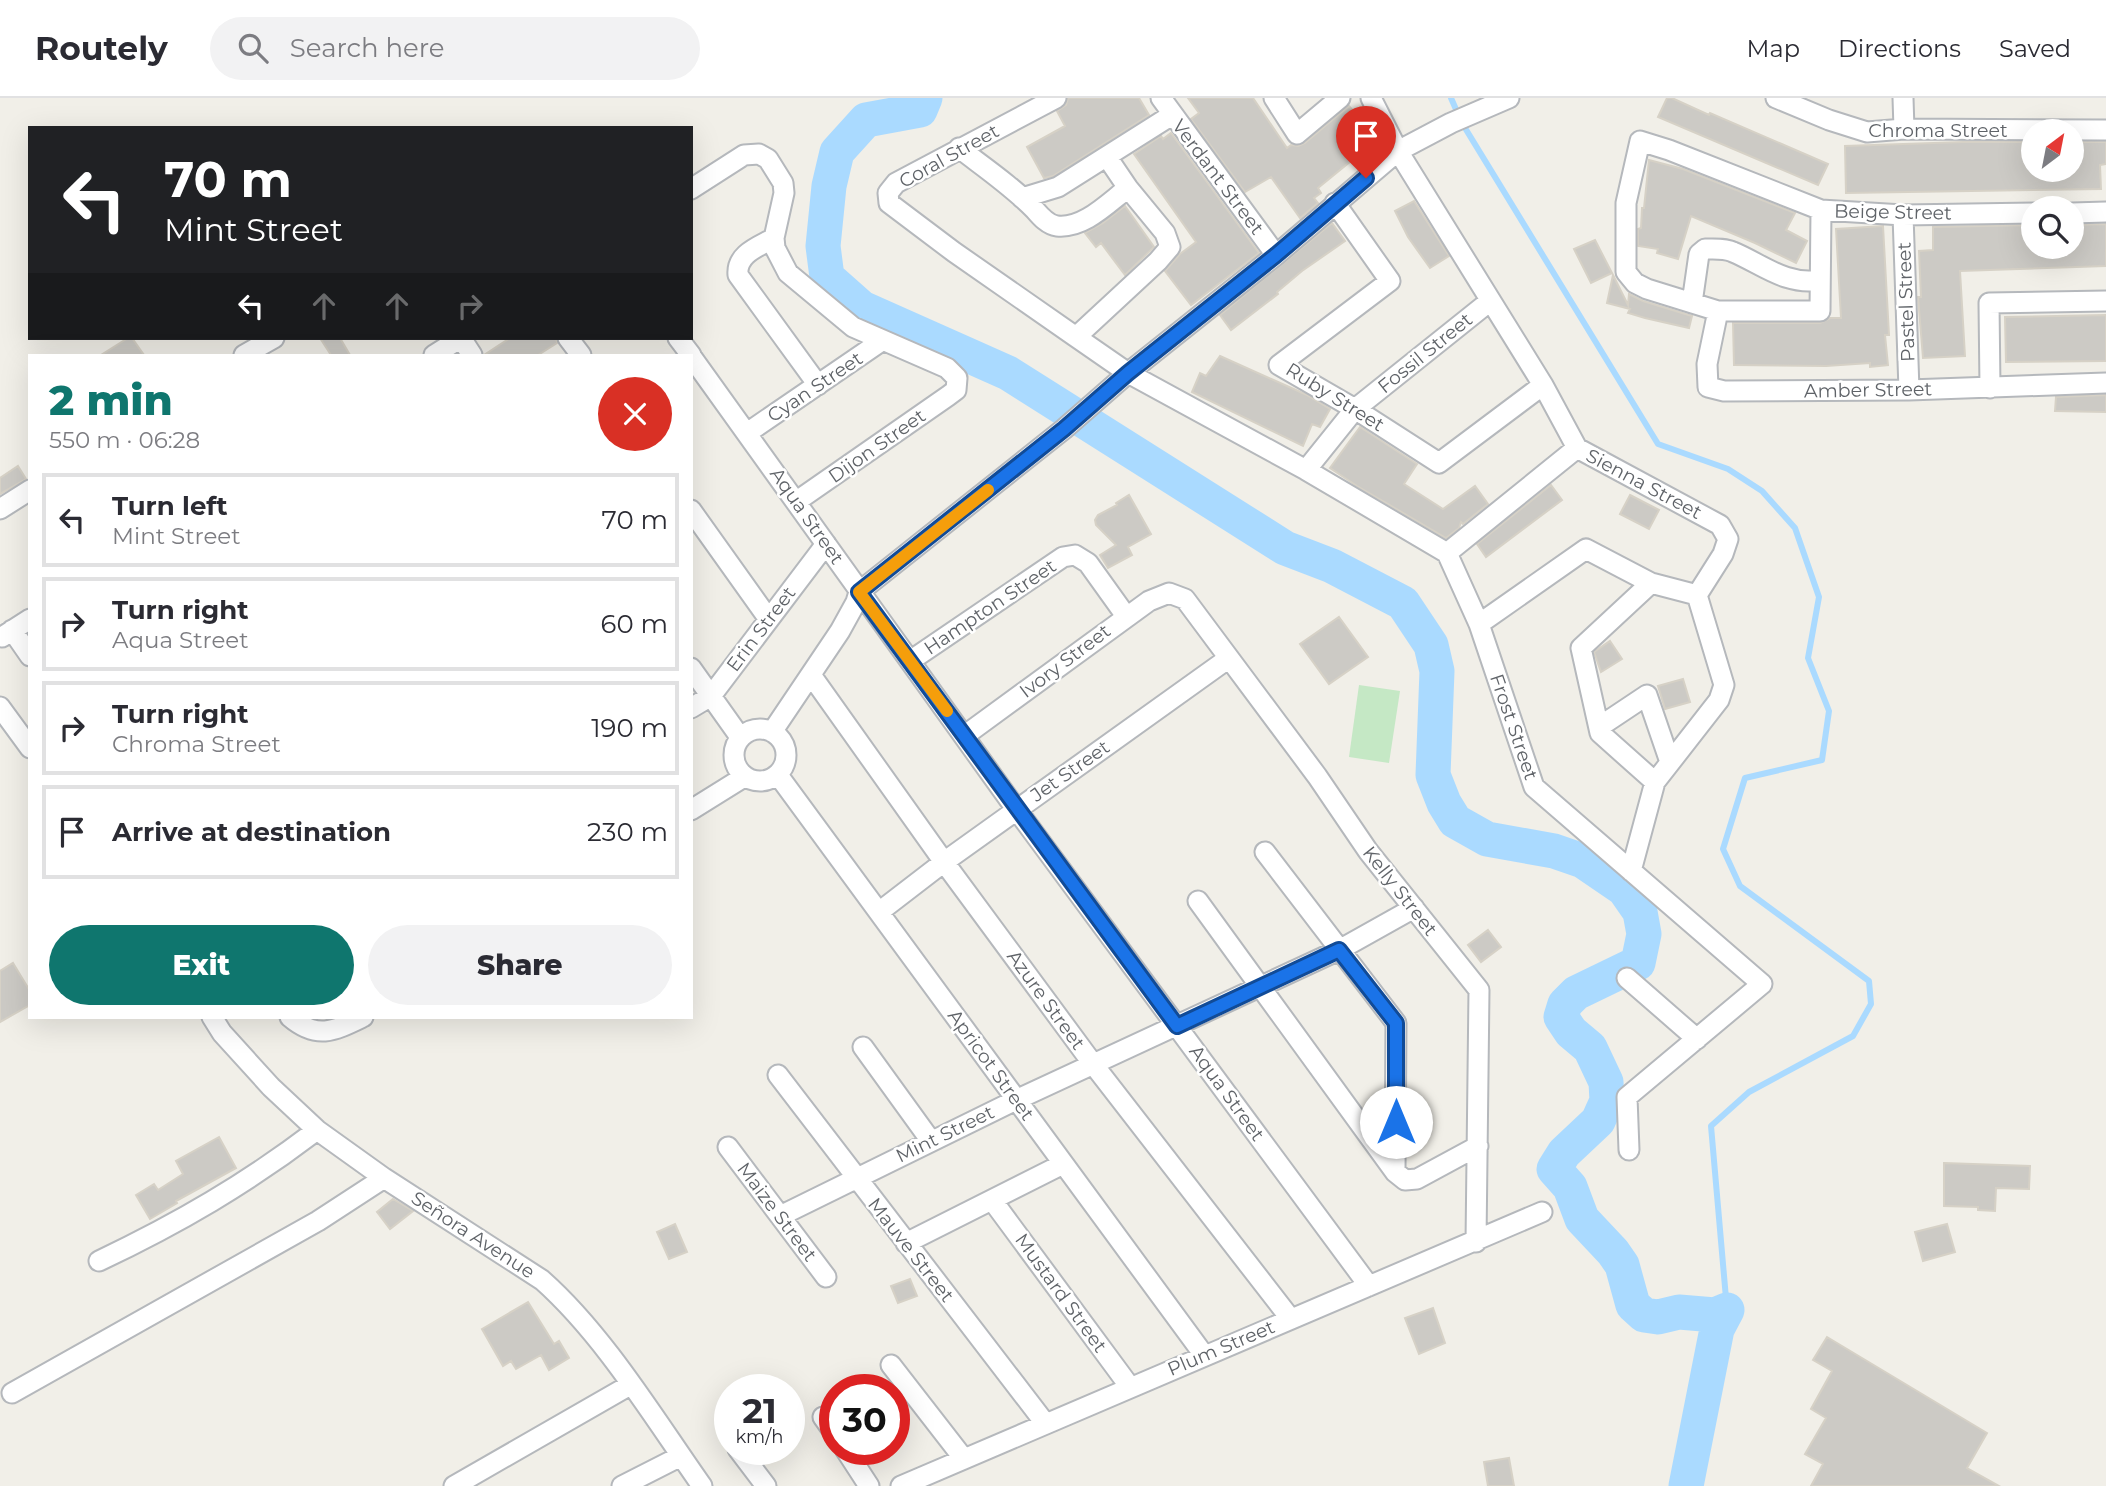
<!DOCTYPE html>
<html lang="en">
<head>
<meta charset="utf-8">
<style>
	:root { --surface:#fff; --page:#f2f2f3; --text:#2b2b33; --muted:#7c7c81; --line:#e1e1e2; --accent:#0f766e }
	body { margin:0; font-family:Montserrat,sans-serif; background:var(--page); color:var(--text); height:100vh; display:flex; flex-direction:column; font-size:26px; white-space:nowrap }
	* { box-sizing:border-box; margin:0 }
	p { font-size:23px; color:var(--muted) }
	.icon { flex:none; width:38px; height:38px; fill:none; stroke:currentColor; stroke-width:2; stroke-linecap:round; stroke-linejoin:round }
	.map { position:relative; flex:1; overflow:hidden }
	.sheet { position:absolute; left:28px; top:256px; width:665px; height:665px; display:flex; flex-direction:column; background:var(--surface); border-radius:0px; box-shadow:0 7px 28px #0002 }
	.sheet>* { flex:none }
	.top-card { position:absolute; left:28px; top:28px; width:665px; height:214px; border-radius:0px; box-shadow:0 7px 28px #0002; background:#202124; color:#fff; overflow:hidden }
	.needle { width:46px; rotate:32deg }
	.fabs { position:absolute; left:2021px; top:21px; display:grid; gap:14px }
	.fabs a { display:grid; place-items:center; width:63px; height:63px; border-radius:50%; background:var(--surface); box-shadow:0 7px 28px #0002; font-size:35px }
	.speed { position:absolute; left:714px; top:1276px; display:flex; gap:14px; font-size:35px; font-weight:700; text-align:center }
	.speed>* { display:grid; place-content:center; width:91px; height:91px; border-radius:50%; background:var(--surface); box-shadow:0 7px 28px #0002; line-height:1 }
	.speed small { font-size:18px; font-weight:400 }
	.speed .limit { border:10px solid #d22; background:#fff; color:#111 }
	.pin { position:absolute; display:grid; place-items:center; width:60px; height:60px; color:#fff; margin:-72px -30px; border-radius:50% 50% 50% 0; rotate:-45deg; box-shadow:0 0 7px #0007 }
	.pin .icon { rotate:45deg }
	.me { position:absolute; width:77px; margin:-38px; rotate:0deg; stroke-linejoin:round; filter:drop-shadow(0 0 5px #0008) }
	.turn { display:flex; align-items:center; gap:24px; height:147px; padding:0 21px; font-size:32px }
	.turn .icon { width:91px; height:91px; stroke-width:2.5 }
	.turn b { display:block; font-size:49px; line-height:60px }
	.lanes { display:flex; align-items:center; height:66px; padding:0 21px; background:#0003; justify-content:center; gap:35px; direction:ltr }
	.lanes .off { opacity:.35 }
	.round { display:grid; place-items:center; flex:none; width:74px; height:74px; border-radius:37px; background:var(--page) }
	.summary { display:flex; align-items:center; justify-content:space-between; height:119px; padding:0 21px }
	h1 { font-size:42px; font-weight:800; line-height:52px; color:var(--accent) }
	.cta { display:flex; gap:14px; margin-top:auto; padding:14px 21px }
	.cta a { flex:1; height:80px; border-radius:42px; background:var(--accent); color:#fff; font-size:28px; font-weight:800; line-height:80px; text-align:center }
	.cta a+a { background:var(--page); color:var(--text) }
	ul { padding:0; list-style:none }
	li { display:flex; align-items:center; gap:21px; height:94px; margin:0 14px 10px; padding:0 7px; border:4px solid var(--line); border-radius:0px }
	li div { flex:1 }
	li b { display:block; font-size:26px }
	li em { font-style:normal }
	header { display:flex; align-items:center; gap:42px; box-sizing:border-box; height:98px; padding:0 35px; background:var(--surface); border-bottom:2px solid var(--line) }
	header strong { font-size:33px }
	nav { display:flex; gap:38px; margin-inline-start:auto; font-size:24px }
	.search { width:490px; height:63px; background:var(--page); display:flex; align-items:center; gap:18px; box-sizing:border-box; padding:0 24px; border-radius:38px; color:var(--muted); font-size:26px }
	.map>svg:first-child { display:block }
</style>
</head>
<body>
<header>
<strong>Routely</strong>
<div class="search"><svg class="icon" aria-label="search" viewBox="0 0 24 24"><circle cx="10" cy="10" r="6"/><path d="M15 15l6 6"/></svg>Search here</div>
<nav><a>Map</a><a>Directions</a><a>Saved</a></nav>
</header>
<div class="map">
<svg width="2106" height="1388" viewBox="0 0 2106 1388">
	<rect width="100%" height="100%" fill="#f1efe8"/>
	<!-- green -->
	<path fill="#c5e8c5" d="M1359,587L1400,593L1389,665L1349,659Z"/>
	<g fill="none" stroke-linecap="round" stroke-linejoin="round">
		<!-- stream -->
		<path stroke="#aadaff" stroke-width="6" d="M1451,0L1462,25L1658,346L1728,371L1762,393L1795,430L1819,499L1808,560L1829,613L1822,662L1745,680L1723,751L1740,788L1869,883L1871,906L1853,938L1749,994L1711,1028L1727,1212"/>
		<!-- river -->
		<path stroke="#aadaff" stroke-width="35" d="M925,0L920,12L866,22L837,54L829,88L823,148L827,179L862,210L1008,275L1285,450L1332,468L1403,505L1431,547L1437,573L1433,677L1444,705L1455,723L1487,741L1554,753L1583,763L1624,791L1640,814L1644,836L1638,865L1576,895L1565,906L1561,919L1571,934L1590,950L1606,984L1607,1003L1598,1023L1564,1055L1554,1071L1570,1089L1582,1121L1613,1154L1622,1167L1633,1207L1644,1217L1658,1219L1679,1214L1715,1217L1727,1212
			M1686,1388L1717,1231L1727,1212"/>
	</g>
	<!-- building -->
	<path fill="#cccac5" stroke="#d6d1c6" stroke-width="2" d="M1068,0H1139L1149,17L1053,78L1044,80L1027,49L1065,28L1057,13L1066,7Z
		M1188,0H1253L1287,50L1291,47L1298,48L1305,45L1349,8L1359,20L1355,24L1373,45L1318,90L1321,95L1314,100L1318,105L1300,120L1271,79L1245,94L1191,21L1199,15Z
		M1667,0H1672L1709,17L1710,15L1828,66L1818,87L1658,19Z
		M1171,35L1259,155L1191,207L1165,173L1180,156L1196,144L1134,56L1161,38L1163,41Z
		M1963,44H2032L2033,72H2072V44H2106V66L2100,67L2101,91L1846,95L1845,48Z
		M1649,62L1683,71L1795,115L1786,132L1807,143L1796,165L1755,145L1691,118L1678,161L1657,155L1658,151L1638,148V131L1641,130L1642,110H1644Z
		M1414,103L1449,158L1430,170L1408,139L1395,113Z
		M1125,108L1154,149L1125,177L1101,145L1096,149L1085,135L1103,125Z
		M1332,125L1345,143L1302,173L1277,194L1278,196L1231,232L1220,217Z
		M2106,126V168L1960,173L1965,258L1923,260L1918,199H1921L1919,153L1933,152V129L2034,127V149H2072V127Z
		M1883,128L1889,237H1885L1888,267L1870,269V265L1826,268L1734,267L1733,225H1820L1830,220H1841L1836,131Z
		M1595,142L1612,175L1591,185L1574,151Z
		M1613,177L1628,207L1629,196L1643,203L1692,218L1689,230L1645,220L1628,215L1630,211L1607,205Z
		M2106,217V263L2006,264L2005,219Z
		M128,240H132L144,257H101Z
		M320,240H340L350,257H331Z
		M510,240H556L557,245L538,257H484Z
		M1220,258L1307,297L1330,311L1320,329L1312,326L1303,348L1192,294L1200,275L1206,278Z
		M2106,297V314L2055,313L2056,299Z
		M1360,329L1417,366L1404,386L1443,411L1475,388L1488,406L1463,426L1461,424L1459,430L1446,440L1357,388L1330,370Z
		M18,368L26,381L0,396V380Z
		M1551,387L1562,402L1486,459L1477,446Z
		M1129,397L1151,436L1128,449L1132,457L1108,470L1100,457L1116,447L1096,427L1095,422L1098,417L1117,407L1116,405Z
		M1630,397L1659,412L1649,431L1620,416Z
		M1339,519L1368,559L1329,586L1300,546Z
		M1610,543L1622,561L1601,574L1594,554Z
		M1683,581L1690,604L1665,611L1658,588Z
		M1488,832L1501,849L1481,864L1468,847Z
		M13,865L30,893V907L0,924V873Z
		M219,1039L236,1070L176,1103L177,1105L150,1121L136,1097L154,1086L158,1092L183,1076L176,1063Z
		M1944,1065L2030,1068L2029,1091L1996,1090L1995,1113L1978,1112V1109L1944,1108Z
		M393,1101L413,1113L390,1131L377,1114Z
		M675,1126L687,1154L669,1161L657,1134Z
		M1947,1126L1955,1154L1923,1163L1915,1134Z
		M910,1181L917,1198L898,1205L891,1188Z
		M528,1204L554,1246L559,1243L569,1260L549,1272L541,1257L516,1271L511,1263L503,1268L482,1231Z
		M1433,1210L1445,1245L1419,1256L1405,1220Z
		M1827,1239L1987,1335L1967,1370L1999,1388H1811L1823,1366L1805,1356L1826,1320L1811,1311L1832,1273L1813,1262Z
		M1509,1360L1514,1388H1488L1484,1364Z"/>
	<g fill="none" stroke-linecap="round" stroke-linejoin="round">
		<!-- minor casing -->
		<g stroke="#b5b8bc" stroke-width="23">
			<path id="minor" d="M1056,0L896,85L888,95L889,105L954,154L1076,239
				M1161,0L1276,157
				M1274,0L1297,36L1340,0
				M1371,0L1398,53L1543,287L1577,350L1720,427L1728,441L1723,456L1697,497L1724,587L1719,602L1655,684L1631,773
				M1776,0L1829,22L1867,34L1904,31L2106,32
				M1903,0L1904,31
				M959,50C985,70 1013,89 1035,112C1041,119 1048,127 1057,128C1084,131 1109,104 1128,90
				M1107,59L1128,90L1165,135L1170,149L1158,163L1076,239L1128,275L1306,372L1447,455L1479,526L1534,689L1762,886L1627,999L1629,1052
				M691,91L744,57L759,56L768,61L783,85L784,95L774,140L775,150L788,175L853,229L947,270L957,280L956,292L948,298L797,403
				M1022,100L1058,89L1172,17
				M1335,105L1390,183L1279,267L1355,311L1439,365L1543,287
				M1821,112L1820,213H1718L1647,191L1635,185L1626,174V105L1640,43L1669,52L1821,112L1903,117L2034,115
				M2072,115L2106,114
				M1903,117L1909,292
				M774,140C758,149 736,156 738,177L818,287
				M1692,205L1699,156L1705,151C1714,151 1725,150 1733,154C1762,166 1786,188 1820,182
				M1718,213L1707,266L1708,289L1724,293L1909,292L2106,285
				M461,240L472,257
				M568,240L581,257
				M678,240L691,257
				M244,257L274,240
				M434,257L461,240
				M691,258L1016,711L1369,1188
				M1990,290L1989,205L2106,203
				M747,335L883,242
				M1306,372L1355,311L1490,203
				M0,411L30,392
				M691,412L768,520
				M1447,455L1577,350
				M1651,485L1581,550L1600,635L1655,684
				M1479,526L1586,451L1651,485L1697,497
				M12,532L30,558
				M2,539L30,521
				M910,563L1063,459L1075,457L1088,465L1126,518
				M691,570L740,639
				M811,577L944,764L1093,966L1290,1220
				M0,609L30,650
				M691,610L711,598L826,446
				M1599,629L1647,597L1670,664
				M734 657a26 26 0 1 1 52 0a26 26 0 1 1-52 0Z
				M772,634L840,533L856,504L859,494L1064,331L1128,275L1276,157L1398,53L1451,25L1509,0
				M964,638L1149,503L1169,495L1185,501L1317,678L1368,753L1479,892L1476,1144
				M778,677L1204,1257
				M691,712L744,679
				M1265,754L1396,925L1395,1074
				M1198,803L1395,1074L1405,1082L1417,1081L1478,1048
				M879,814L944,764L1229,560
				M1627,880L1697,941
				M212,919L222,935L271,989L317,1032L384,1080L542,1182C604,1237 654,1320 702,1388
				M290,919C317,942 334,933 363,919
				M863,949L931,1043
				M778,977L1045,1325
				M728,1049L826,1179
				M992,1102L1130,1289
				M780,1118L1016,1002L1339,852L1414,810
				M906,1145L1063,1066
				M99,1163C179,1125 246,1086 317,1032
				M891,1267L964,1361
				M12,1295L318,1123L384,1080
				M823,1319L835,1336
				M738,1351L766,1388
				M845,1351L869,1388
				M454,1388L630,1287
				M622,1388L681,1358
				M901,1388L1542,1114"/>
		</g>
		<!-- minor -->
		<use href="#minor" stroke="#fff" stroke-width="19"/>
	</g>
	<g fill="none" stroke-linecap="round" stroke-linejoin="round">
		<!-- route casing -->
		<g stroke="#114b97" stroke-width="18">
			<path id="route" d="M1366,80L1276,157L1128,275L1064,331L859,494L1177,928L1339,852L1396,925V1024"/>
		</g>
		<!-- route -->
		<use href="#route" stroke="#1a73e8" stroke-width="12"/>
		<!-- slow -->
		<path stroke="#f59e0b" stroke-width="12" d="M947,613L859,494L988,392"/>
	</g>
	<g text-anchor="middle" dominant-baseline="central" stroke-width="5" stroke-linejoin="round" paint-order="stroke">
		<!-- street labels -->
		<g font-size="19" fill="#5f6368" stroke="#fff">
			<text x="1938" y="32">Chroma Street</text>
			<text transform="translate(949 58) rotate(-29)">Coral Street</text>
			<text transform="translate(1218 79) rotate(53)">Verdant Street</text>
			<text transform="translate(1893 114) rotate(1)">Beige Street</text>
			<text transform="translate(1906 204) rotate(-92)">Pastel Street</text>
			<text transform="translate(1425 255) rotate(-39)">Fossil Street</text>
			<text transform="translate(815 289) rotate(-34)">Cyan Street</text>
			<text transform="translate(1868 292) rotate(-1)">Amber Street</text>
			<text transform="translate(1335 299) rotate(32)">Ruby Street</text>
			<text transform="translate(877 348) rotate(-35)">Dijon Street</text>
			<text transform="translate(1644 386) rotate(28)">Sienna Street</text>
			<text transform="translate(807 418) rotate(55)">Aqua Street</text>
			<text transform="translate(990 509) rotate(-34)">Hampton Street</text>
			<text transform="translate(761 531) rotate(-53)">Erin Street</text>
			<text transform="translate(1065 563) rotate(-37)">Ivory Street</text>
			<text transform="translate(1514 629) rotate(71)">Frost Street</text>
			<text transform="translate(1070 673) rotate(-35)">Jet Street</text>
			<text transform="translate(1400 793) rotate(52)">Kelly Street</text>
			<text transform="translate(1046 902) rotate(54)">Azure Street</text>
			<text transform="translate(991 967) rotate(54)">Apricot Street</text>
			<text transform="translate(1227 995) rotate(54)">Aqua Street</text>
			<text transform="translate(945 1036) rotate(-26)">Mint Street</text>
			<text transform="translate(777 1114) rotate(53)">Maize Street</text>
			<text transform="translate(473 1137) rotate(33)">Señora Avenue</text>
			<text transform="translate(911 1152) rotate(52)">Mauve Street</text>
			<text transform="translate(1061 1195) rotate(54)">Mustard Street</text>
			<text transform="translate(1221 1250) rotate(-23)">Plum Street</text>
		</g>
	</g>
</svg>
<div class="fabs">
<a><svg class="needle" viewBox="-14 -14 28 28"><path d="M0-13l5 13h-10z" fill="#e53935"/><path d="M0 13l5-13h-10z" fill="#7c7c81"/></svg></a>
<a><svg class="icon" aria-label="search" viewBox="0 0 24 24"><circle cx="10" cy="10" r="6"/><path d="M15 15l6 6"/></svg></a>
</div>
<div class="speed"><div>21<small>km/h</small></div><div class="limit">30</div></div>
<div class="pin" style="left:1366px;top:80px;background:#d93025"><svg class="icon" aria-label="arrive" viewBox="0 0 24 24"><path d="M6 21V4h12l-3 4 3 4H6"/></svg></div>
<svg class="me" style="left:1396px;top:1024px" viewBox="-20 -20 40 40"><circle r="19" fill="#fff"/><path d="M0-13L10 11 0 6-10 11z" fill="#1a73e8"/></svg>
<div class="top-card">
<div class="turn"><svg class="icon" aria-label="left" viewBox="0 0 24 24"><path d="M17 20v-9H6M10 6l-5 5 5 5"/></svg><div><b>70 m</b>Mint Street</div></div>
<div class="lanes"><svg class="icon" aria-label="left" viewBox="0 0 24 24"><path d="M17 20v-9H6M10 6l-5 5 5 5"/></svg><svg class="icon off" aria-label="ahead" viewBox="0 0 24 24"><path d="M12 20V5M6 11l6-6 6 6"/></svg><svg class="icon off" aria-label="ahead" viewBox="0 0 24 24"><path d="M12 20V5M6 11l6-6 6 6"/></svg><svg class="icon off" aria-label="right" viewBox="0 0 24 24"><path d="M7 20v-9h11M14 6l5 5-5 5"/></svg></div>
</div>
<section class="sheet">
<div class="summary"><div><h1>2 min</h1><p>550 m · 06:28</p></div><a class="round" style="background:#d93025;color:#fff"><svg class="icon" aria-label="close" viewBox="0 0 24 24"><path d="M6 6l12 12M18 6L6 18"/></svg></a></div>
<ul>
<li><svg class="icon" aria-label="left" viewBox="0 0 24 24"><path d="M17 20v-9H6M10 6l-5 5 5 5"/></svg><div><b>Turn left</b><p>Mint Street</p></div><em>70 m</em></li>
<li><svg class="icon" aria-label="right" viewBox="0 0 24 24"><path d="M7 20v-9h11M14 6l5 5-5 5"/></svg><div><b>Turn right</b><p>Aqua Street</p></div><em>60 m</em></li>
<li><svg class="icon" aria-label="right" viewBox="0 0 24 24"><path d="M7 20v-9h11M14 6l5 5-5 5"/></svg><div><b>Turn right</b><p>Chroma Street</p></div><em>190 m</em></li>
<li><svg class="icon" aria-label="arrive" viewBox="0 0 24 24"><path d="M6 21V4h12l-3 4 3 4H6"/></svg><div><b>Arrive at destination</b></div><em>230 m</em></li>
</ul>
<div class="cta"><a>Exit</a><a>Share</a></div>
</section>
</div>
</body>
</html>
